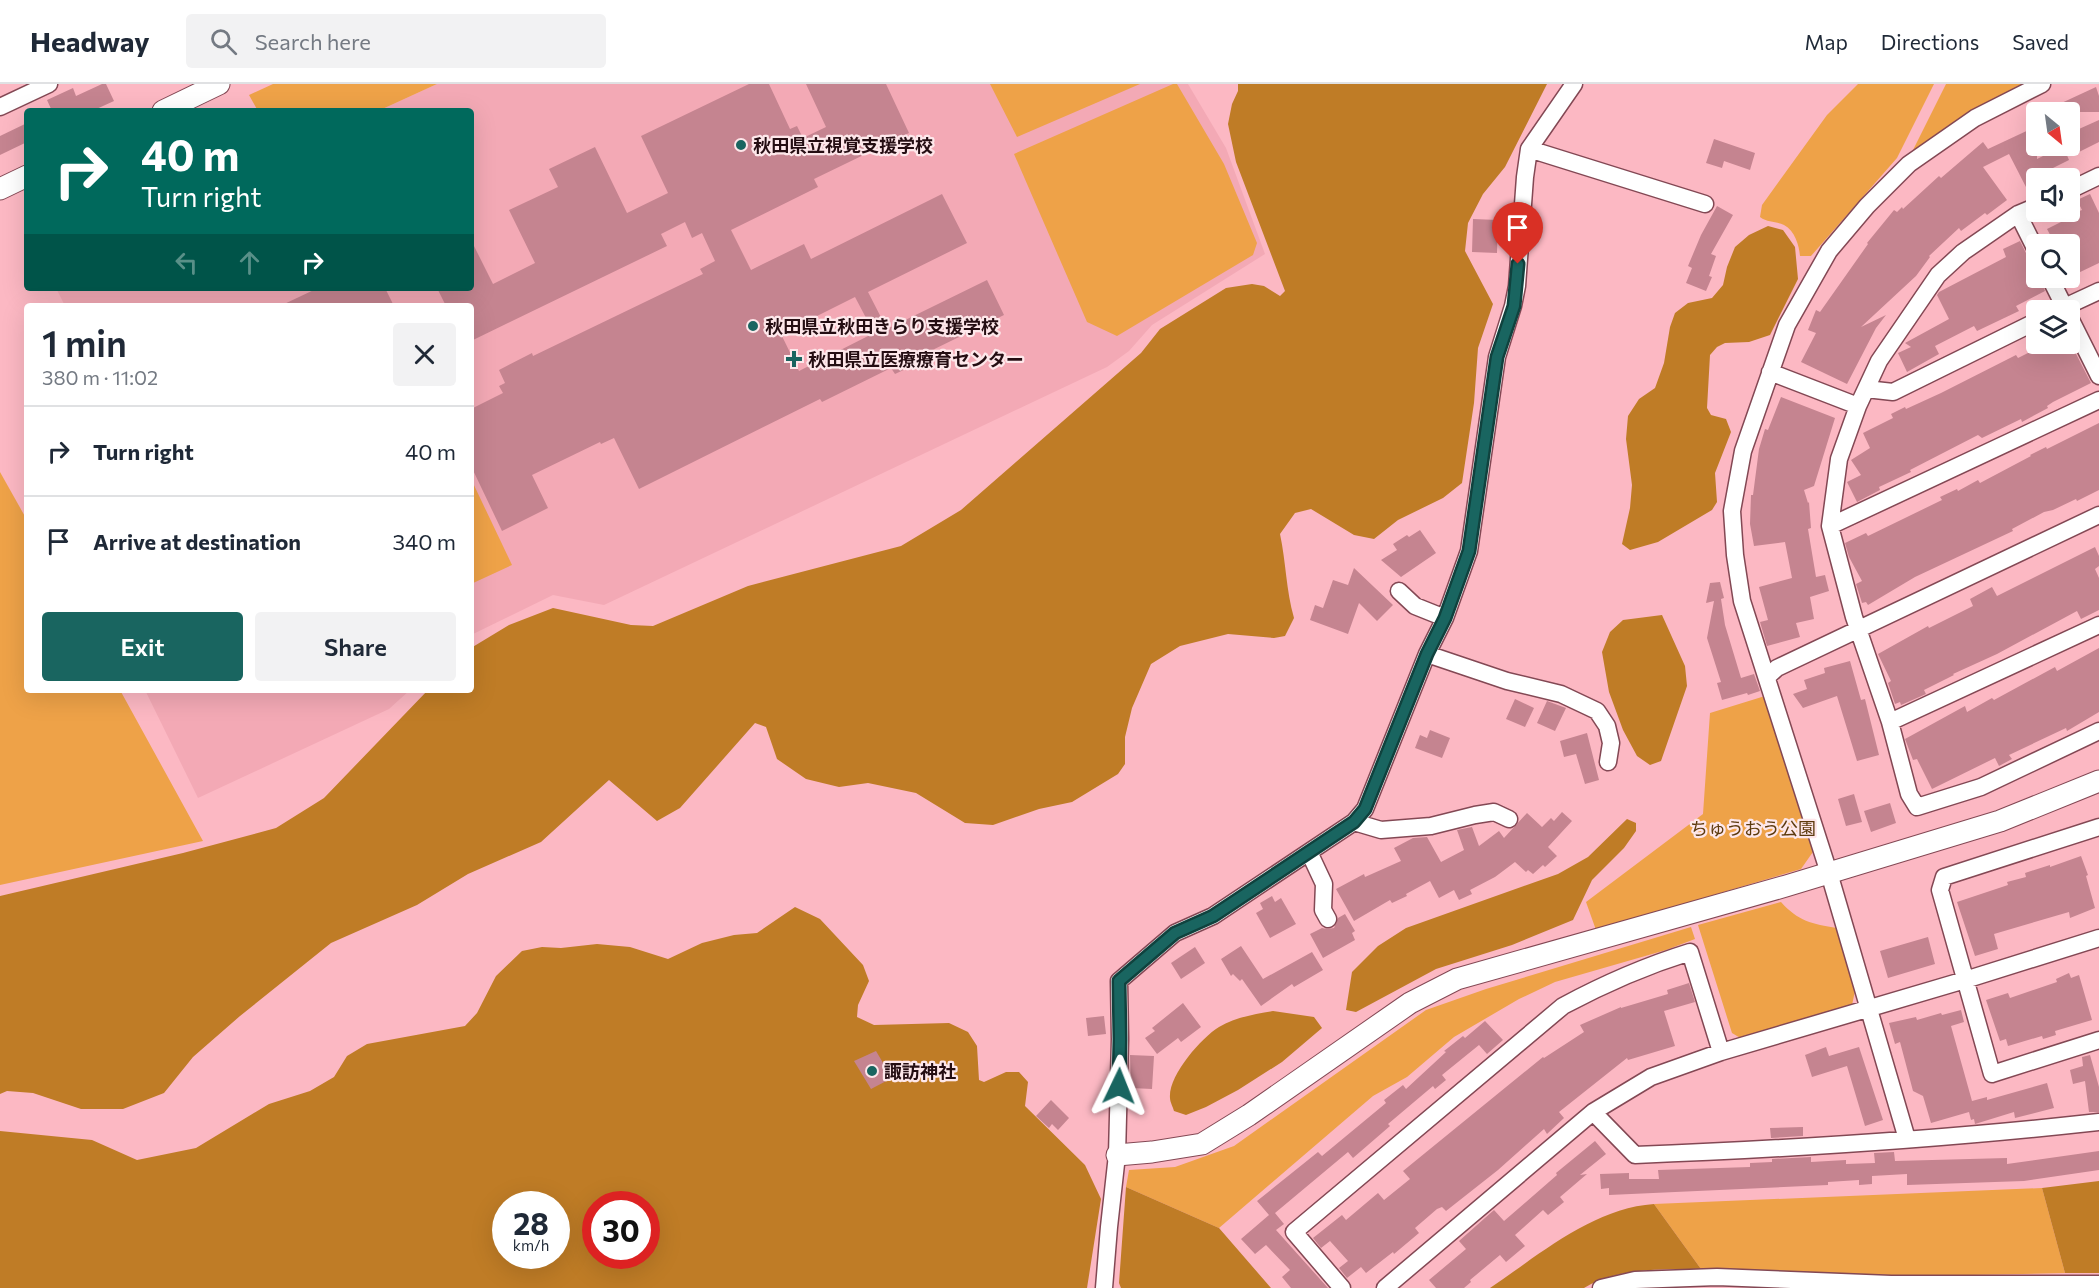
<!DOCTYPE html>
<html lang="en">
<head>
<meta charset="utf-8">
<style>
	:root { --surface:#fff; --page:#f2f2f3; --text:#1f2937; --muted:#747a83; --line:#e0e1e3; --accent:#196560 }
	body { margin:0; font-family:Commissioner,"Noto Sans JP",sans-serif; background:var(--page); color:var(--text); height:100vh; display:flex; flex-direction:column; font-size:22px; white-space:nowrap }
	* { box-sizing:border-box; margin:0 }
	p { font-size:20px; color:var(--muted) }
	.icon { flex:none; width:33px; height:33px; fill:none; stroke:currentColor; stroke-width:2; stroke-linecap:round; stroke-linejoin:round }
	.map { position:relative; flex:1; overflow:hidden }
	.sheet { position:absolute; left:24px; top:219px; width:450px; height:390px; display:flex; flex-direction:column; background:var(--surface); border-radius:6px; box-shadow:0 6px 24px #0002 }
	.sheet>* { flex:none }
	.top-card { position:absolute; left:24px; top:24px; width:450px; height:183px; border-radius:6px; box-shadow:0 6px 24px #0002; background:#00695c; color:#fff; overflow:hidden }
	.needle { width:39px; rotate:151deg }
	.fabs { position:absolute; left:2026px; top:18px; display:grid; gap:12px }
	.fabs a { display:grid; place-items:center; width:54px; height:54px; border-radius:6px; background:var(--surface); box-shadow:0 6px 24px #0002; font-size:30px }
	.speed { position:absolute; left:492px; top:1107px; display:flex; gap:12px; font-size:30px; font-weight:700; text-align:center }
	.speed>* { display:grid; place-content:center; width:78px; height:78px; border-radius:50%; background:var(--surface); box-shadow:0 6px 24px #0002; line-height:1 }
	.speed small { font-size:15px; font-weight:400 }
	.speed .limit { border:9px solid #d22; background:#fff; color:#111 }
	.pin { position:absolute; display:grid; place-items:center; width:51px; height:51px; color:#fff; margin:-62px -26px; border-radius:50% 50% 50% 0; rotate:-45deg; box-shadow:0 0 6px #0007 }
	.pin .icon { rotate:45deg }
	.me { position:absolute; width:66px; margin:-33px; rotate:2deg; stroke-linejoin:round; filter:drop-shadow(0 0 4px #0008) }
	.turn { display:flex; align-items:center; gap:21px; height:126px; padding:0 18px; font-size:27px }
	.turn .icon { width:78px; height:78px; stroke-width:2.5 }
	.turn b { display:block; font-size:42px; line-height:51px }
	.lanes { display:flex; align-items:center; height:57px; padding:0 18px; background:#0003; justify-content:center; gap:30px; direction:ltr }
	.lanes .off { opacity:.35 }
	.round { display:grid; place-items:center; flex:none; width:63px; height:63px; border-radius:6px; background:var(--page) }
	.head { display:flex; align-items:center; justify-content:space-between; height:102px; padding:0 18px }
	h1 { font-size:36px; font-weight:600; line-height:45px }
	.button { display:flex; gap:12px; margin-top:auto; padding:12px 18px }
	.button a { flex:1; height:69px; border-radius:6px; background:var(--accent); color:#fff; font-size:24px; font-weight:600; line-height:69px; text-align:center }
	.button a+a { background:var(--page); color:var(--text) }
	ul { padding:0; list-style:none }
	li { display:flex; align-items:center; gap:18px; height:90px; padding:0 18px; border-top:2px solid var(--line) }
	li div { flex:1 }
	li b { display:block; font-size:22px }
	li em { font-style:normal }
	header { display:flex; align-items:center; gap:36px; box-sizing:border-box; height:84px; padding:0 30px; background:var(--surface); border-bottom:2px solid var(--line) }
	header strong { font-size:28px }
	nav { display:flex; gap:33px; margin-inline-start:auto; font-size:21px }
	.search { width:420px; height:54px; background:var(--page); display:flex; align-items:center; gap:15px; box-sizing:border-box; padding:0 21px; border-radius:6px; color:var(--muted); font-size:22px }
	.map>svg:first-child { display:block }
</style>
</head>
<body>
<header>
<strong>Headway</strong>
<div class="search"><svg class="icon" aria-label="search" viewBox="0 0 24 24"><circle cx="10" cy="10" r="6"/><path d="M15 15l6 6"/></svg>Search here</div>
<nav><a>Map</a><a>Directions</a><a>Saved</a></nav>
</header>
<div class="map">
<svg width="2099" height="1204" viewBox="0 0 2099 1204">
	<rect width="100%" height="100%" fill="#fcb8c3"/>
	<!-- built -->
	<path fill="#f3a9b5" d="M437,0H1188L1226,64L1265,170L1152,241L1129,267L1107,283L604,521L553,511L471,551V222H65L56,204H471V27H378Z
		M145,606H410L389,625L198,714Z"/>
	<!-- green -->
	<path fill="#eea248" d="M273,0H437L378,27H258L249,11Z
		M990,0H1140L1017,53Z
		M1173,0H1177L1224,80L1257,159L1253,171L1117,252L1087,238L1014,70Z
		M1858,0H1934L1897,74L1811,172H1800C1799,161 1795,147 1784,141C1776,137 1768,139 1760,133L1762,121L1827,31Z
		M1946,0H2025L1923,62L1913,66Z
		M0,388L27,436V606H120L203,757L0,801Z
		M472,397L512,481L471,500V398Z
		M1765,612L1815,765L1801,785L1596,846L1586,818L1703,730L1710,629Z
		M1781,818C1798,837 1812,840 1837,844L1855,907L1852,921L1742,955L1732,949L1698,841Z
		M1691,843L1695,855L1666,866L1555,898L1519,915L1454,953L1407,993L1373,1012L1219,1144L1126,1103L1129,1086L1175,1083L1234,1062L1426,926L1486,905Z
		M2042,1104L2065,1189L1922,1192L1701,1185L1654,1120Z"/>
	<!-- forest -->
	<path fill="#bf7c26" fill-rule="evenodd" d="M1238,0H1547L1505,83L1483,110L1468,139L1465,167L1493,220L1478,264L1474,319L1462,399L1443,414L1398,436L1374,455L1354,451L1311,425L1295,429L1280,450C1286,478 1286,506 1294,534L1285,552L1274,554L1228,550L1180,562L1151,580L1132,624L1125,653V680L1118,690L1072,718L1039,725L993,741L965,739L916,709L868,699L839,703L806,695L777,675L766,643L755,639L680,724L657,737L609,696L541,758L468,790L417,821L331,859L240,932L193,973L164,1009L123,1025H81L33,1009L7,1007L0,1010V812L183,769L276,744L324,714L428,606H471V564L509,541L553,524L631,541L653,542L748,502L901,462L961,426L1141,269L1160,245L1226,204L1252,200L1264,202L1280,212L1285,207L1236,78L1228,40L1232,20L1238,7Z
		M1768,142L1783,146L1795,163L1798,195L1770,251L1749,258L1725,259L1717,263L1710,271L1707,324L1711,331L1726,335L1731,348L1715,389L1717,418L1712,426L1658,458L1630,466L1622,460L1630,424L1632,401L1626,355L1628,332L1639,315L1655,304L1664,279L1670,243L1675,229L1688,219L1712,214L1723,201L1727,183L1735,163L1749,151Z
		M1662,531L1685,582L1687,602L1661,677L1650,681L1637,672L1623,646L1609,608L1602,568L1610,548L1623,536Z
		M1627,735L1636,739V747L1624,764L1592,796L1573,836L1512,861L1436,885L1356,928L1346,926L1352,888L1378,862L1406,844L1558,790L1588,773Z
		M795,823L820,835L863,881L869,897L858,921L857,933L874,941L949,939L968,948L977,962L979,996L984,998L1006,988H1019L1028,998L1025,1022L1085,1081L1101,1115L1087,1204H0V1047L92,1056L137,1076L196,1064L269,1020L310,1007L334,993L347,972L367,960L465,942L477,929L496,892L522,867L542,863L561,864L597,860L630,863L668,875L702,859L734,851L757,849ZM506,1120H556V1172H506ZM596,1120H646V1172H596Z
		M1273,927L1314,933L1322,944L1282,978L1238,1006L1206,1023L1186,1031L1174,1027C1173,1023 1170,1018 1170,1014C1168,992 1201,954 1219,943C1235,933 1256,930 1273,927Z
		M2099,1097V1189H2065L2042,1104Z
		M1126,1103L1219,1144L1271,1204H1121L1119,1199Z
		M1654,1120L1701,1185C1664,1185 1615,1184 1584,1204H1490C1539,1171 1593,1124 1654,1120Z"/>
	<!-- building -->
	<path fill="#c58490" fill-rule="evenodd" d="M102,0H106L114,17L92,27H52L47,16L73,4L76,12Z
		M749,0H769L790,45L797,42L803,54L826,43L806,0H886L909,49L814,95L818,103L731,146L751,186L804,160L811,175L942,110L967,159L868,208L887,245L987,196L1004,231L910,277L912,282L895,290L891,284L822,318L820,315L639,405L614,354L601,360L600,358L532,391L548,424L502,447L471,382V325L503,309L499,302L505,299L499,286L532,269L533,272L703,190L700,185L715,177L702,149L692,154L685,138L661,150L667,162L471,257V222H446L437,204H471V156L493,200L535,179L509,126L558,103L549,85L595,63L627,129L668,109L641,52ZM855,213L874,249L799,287L781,250Z
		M2096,3L2099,12V28H2042Z
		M2099,36V58L2079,68L2070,49Z
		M27,39V58L0,71V52Z
		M2037,42V75L2063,62L2069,76L2041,90L2043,94H2037V100L2027,105L2009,70L1983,83L2007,116L1987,131L1985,129L1961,147L1959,144L1929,172L1930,173L1916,192L1861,243L1886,231L1876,244L1847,300L1801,278L1816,249L1808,246L1816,226L1820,228L1868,160L1867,159L1894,126L1897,128L1902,123L1903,125L1939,92L1941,94L1983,58L1988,65Z
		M1714,55L1755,69L1750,86L1724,77L1722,84L1706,79Z
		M2090,110L2099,129V179L2076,190L2070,179V160H2055L2047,145L2073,132L2072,130L2082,126L2077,116Z
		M1717,122L1733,131L1711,170L1716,172L1709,192L1712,193L1706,207L1686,199L1692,184L1688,182L1701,151Z
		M1473,135L1498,136L1497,169L1472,168Z
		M2020,157L2028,173L2037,185V194H2040L2045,207L2016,222L2019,227L1977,247L1974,242L1935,262L1939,270L1907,288L1898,269L1911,263L1905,259L1949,235L1937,211L1939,208L2006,173L2003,165Z
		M318,204H385L394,222H280Z
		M2046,260H2069L2072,265L2073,264L2091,299L2053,318L2047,322L2048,324L2022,338L2021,335L1982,354L1978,351L1910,386L1911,388L1879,403L1880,406L1857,418L1847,398L1861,391L1851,376L1870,364L1863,349L1893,334L1891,330L1905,323L1906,325L1941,309L2016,271L2018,274Z
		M1781,313L1835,334L1814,402L1804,406L1808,419L1809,418L1811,444L1808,445L1816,493L1825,491L1829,507L1810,513L1814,535L1796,539L1800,553L1767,562L1760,538L1768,536L1759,503L1792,494L1785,458L1754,462L1750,440L1751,411H1753L1759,365L1765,345L1768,346Z
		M2099,339V406L2077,417L2076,415L2053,426L2044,428L2012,445L2013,447L1915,493L1868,521L1866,518L1862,519L1856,500L1862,497L1849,473L1845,459L1866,449L1868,452L1942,416L1940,413L1957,405L1958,407L1978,396L1980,399L2031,372L2030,371L2046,363L2047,365Z
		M1420,446L1436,469L1401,493L1381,476L1397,466L1393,460L1407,451L1409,453Z
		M2095,463L2099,472V482L2095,485L2099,494V526L2081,535L2077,527L1997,570L1953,590L1954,591L1924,606L1926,610L1901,621L1900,618L1895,620L1888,599L1891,597L1878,570L1928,542L1929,544L1973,522L1970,515L1992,503L1997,512Z
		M1354,484L1393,521L1377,537L1359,519L1348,550L1310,536L1315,521L1323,524L1333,496L1348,501Z
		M1720,498L1724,514L1721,515L1725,541L1741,594L1754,590L1760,607L1748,611L1747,609L1722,616L1717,599L1721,598L1707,554L1714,517L1706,519L1710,499Z
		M2099,564V628L2067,647L2066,644L2009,671L2012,675L1999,682L1995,674L1932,705L1917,675L1913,676L1905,655L1965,622L1967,628L1992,614L1994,616L2055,583L2057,587Z
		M1850,577L1861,616L1865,615L1879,671L1857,677L1837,612L1803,624L1793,610L1807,605L1804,596L1825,589L1824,584Z
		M1515,615L1534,624L1525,643L1506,635Z
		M1547,617L1566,624L1555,647L1537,639Z
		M1430,646L1450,654L1442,674L1415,664L1420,651L1427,654Z
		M1587,649L1599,696L1585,700L1576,670L1564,673L1560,657Z
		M1854,710L1862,738L1846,742L1838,715Z
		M1890,719L1896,739L1871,748L1864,727Z
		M1562,728L1572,737L1548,763L1557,772L1545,783L1543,781L1533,790L1528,786L1526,788L1515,778L1495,793L1470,806L1472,810L1459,816L1454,806L1439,814L1430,797L1406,810L1407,812L1392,819L1390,816L1354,837L1336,805L1364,790L1365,793L1401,777L1394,764L1413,754L1427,753L1441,778L1464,766L1457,746L1472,743L1479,762L1499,747L1504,754L1527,729L1542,743L1551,734L1554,737Z
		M2081,772L2088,791L2086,792L2095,824L2070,834L2069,828L1994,850L1998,865L1975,872L1957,818L2008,801L2007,798L2026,793L2025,789L2050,781V783Z
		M1272,812L1275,818L1281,814L1296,840L1270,854L1256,829L1263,825L1260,819Z
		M1345,830L1355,847L1352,849L1355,856L1323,874L1310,850L1322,844L1327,845L1334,844L1338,834Z
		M1928,853L1935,880L1888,894L1880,867Z
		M1241,862L1263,895L1312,868L1323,886L1294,903L1292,900L1261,922L1242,895L1240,897L1233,890L1231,892L1221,875Z
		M1195,863L1205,879L1181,895L1171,879Z
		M2069,889L2071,894L2079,891L2092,936L2055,947L2056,951L2043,955L2042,952L2008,962L2006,955L2000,957L1986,916L2008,909L2010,914L2057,898L2056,895Z
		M1689,899L1695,918L1664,927L1675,962L1628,976L1627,974L1559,1028L1564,1034L1547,1050L1544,1045L1498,1086L1446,1127L1442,1123L1437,1125L1415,1144L1419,1149L1394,1170L1393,1168L1366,1189L1361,1183L1347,1194L1339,1184L1348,1177L1330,1157L1321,1164L1313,1154L1342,1131L1346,1136L1378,1109L1384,1116L1410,1095L1403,1087L1543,973L1544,974L1584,948L1580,941L1621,923V924L1668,910L1667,906Z
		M1183,919L1201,943L1181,958L1178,954L1157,970L1145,954L1155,947L1152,944Z
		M1961,926L1964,938L1951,942L1972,1017L1987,1013V1016L2047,999L2054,1024L2015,1034L2014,1028L1975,1040L1974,1035L1971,1036L1969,1028L1931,1039L1923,1012L1913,1007L1900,958L1895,960L1889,939L1916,933L1917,936L1941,929L1942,931Z
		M1104,932L1106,950L1088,952L1086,934Z
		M1485,937L1503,956L1487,970L1479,961L1442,991L1446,996L1435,1005L1433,1002L1388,1040L1390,1042L1353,1074L1348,1068L1275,1129L1284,1140L1276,1146L1328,1204H1291L1282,1193L1290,1186L1266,1161L1255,1170L1241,1155L1269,1131L1257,1117L1318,1068L1322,1072L1386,1019L1384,1016L1403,1001L1406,1005L1446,968L1444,967L1463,952L1465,954Z
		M1826,963L1829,972L1859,963L1883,1036L1865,1042L1847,982L1812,993L1805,971Z
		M876,967L892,994L871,1005L854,977Z
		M1130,971L1154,972L1152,1005L1131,1004Z
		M2090,971L2099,1003V1028H2089L2085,997L2073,1000L2070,986L2083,982L2082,973Z
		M1051,1016L1069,1034L1058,1046L1052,1040L1049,1044L1036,1032Z
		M1803,1043V1052L1771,1054L1770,1044Z
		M1595,1057L1606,1070L1580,1091L1587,1090L1560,1113L1564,1118L1548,1131L1543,1126L1515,1151L1525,1162L1506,1178L1500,1171L1470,1196L1471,1198L1464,1204H1436L1429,1196L1466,1165L1459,1157L1494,1126L1504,1137L1557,1091L1556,1089Z
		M2099,1067V1086L2024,1097L1907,1101V1090L1872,1092V1100L1859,1101V1096L1828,1098V1101L1609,1111V1104L1601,1105L1600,1090L1629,1089V1095H1659L1658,1086L1750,1083V1079L1772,1078V1075L1811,1073V1078L1846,1076V1080L1875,1079L1874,1069L1894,1068L1895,1077L2007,1074V1080Z"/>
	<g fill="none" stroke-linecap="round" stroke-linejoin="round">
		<!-- minor casing -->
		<g stroke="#834854" stroke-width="19">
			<path id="minor" d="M0,23L49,0
				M1529,65L1705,120
				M2070,106L2099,92
				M2037,122L2018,130L1963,168L1938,191L1879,277L1858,322L1839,375L1830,442L1854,533L1890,638L1909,710L1917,723L1981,703L2099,647
				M2018,130L2037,168
				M2050,194L2066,226
				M2058,226L2099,207
				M2070,234L2099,292
				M1770,288L1858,322
				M1866,305L1893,308L2037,237
				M1830,442L2099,316
				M1399,507L1415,522L1445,534
				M1427,570L1507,597L1561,610L1597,627L1607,642L1611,659L1608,678
				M1767,593L1777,584L2099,431
				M1890,638L2099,541
				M1354,738L1381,746L1431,742L1475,731L1494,728L1509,735
				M2099,743L1944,793L1940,806L1992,990L2099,956
				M1309,768L1324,800L1323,826L1328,835
				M1593,1028L1635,1071C1790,1065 1945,1055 2099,1038
				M1907,1055L1829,789L1742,517L1735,471L1732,427L1743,367L1787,241L1829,167L1867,122L1909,80L1975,34L2042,0
				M1104,1204L1109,1143L1117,1071L1120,955L1119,897L1175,849L1213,832L1354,738L1365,725L1427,570L1445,534L1469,467L1497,273L1513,222L1517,202L1525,93L1529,65L1574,0
				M1342,1204L1294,1148L1563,922C1604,900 1645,882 1690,868L1721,968
				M1385,1204L1593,1028L1651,993L1721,968L1965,896L2099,854
				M1601,1204L1635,1196L1717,1193L1891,1200H2099"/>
		</g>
		<!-- tertiary casing -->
		<g stroke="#834854" stroke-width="23">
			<path id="tertiary" d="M163,27L219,0
				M0,105L27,92
				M1117,1071L1152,1068L1202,1060L1249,1031L1410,919L1457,895L1786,802L2000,737L2099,697"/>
		</g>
		<!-- minor -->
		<use href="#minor" stroke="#fff" stroke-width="16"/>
		<!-- tertiary -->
		<use href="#tertiary" stroke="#fff" stroke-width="21"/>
	</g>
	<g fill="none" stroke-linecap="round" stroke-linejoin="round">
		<!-- route casing -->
		<g stroke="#10423e" stroke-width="15">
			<path id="route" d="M1119,1002L1120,955L1119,897L1175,849L1213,832L1354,738L1365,725L1427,570L1445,534L1469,467L1497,273L1514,222L1518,180"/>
		</g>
		<!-- route -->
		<use href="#route" stroke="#196560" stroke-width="10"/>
	</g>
	<!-- markers -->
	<g fill="#196560" stroke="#fde7ea" stroke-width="2">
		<circle cx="741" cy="61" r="6"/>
		<circle cx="753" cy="242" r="6"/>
		<path d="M791 266h6v6h6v6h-6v6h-6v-6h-6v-6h6z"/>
		<circle cx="872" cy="987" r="6"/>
	</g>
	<g text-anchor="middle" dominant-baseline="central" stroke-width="4.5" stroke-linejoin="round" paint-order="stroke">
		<!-- poi labels -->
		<g font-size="18" font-weight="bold" fill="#240d12" stroke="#fde7ea" text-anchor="start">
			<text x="753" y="61">秋田県立視覚支援学校</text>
			<text x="765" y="242">秋田県立秋田きらり支援学校</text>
			<text x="808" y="275">秋田県立医療療育センター</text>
			<text x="884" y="987">諏訪神社</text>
		</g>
		<!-- park labels -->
		<g font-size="18" fill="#5d3a0d" stroke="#fde7ea">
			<text x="1753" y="744">ちゅうおう公園</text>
		</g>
	</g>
</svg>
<div class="fabs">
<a><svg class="needle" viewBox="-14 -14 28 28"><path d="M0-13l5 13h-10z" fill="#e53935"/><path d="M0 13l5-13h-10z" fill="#747a83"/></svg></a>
<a><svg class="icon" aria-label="sound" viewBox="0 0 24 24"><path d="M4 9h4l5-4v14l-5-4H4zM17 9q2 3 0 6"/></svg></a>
<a><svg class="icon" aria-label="search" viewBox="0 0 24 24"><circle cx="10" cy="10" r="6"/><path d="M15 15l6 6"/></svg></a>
<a><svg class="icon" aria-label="layers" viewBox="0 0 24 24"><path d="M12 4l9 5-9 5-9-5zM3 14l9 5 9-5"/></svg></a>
</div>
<div class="speed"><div>28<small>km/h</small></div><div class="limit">30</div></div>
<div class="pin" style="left:1518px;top:180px;background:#d93025"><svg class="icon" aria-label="arrive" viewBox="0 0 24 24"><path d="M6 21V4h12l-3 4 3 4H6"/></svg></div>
<svg class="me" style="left:1119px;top:1002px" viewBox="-20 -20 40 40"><path d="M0-17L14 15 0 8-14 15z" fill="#196560" stroke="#fff" stroke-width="4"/></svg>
<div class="top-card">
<div class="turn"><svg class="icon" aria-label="right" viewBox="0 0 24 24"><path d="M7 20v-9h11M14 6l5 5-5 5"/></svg><div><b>40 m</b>Turn right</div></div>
<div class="lanes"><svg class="icon off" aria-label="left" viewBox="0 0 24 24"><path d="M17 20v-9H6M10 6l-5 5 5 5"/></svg><svg class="icon off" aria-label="ahead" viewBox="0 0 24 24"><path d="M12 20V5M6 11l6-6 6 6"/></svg><svg class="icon" aria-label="right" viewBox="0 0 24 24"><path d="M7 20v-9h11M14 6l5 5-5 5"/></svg></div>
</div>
<section class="sheet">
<div class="head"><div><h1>1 min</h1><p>380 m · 11:02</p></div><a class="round"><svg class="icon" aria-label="close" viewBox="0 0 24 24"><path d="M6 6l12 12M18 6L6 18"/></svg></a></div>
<ul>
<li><svg class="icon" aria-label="right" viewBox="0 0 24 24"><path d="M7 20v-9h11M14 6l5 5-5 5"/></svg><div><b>Turn right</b></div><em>40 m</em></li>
<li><svg class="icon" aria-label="arrive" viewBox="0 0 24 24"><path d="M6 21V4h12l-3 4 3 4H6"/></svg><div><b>Arrive at destination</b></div><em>340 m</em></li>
</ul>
<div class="button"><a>Exit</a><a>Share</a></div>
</section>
</div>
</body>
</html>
